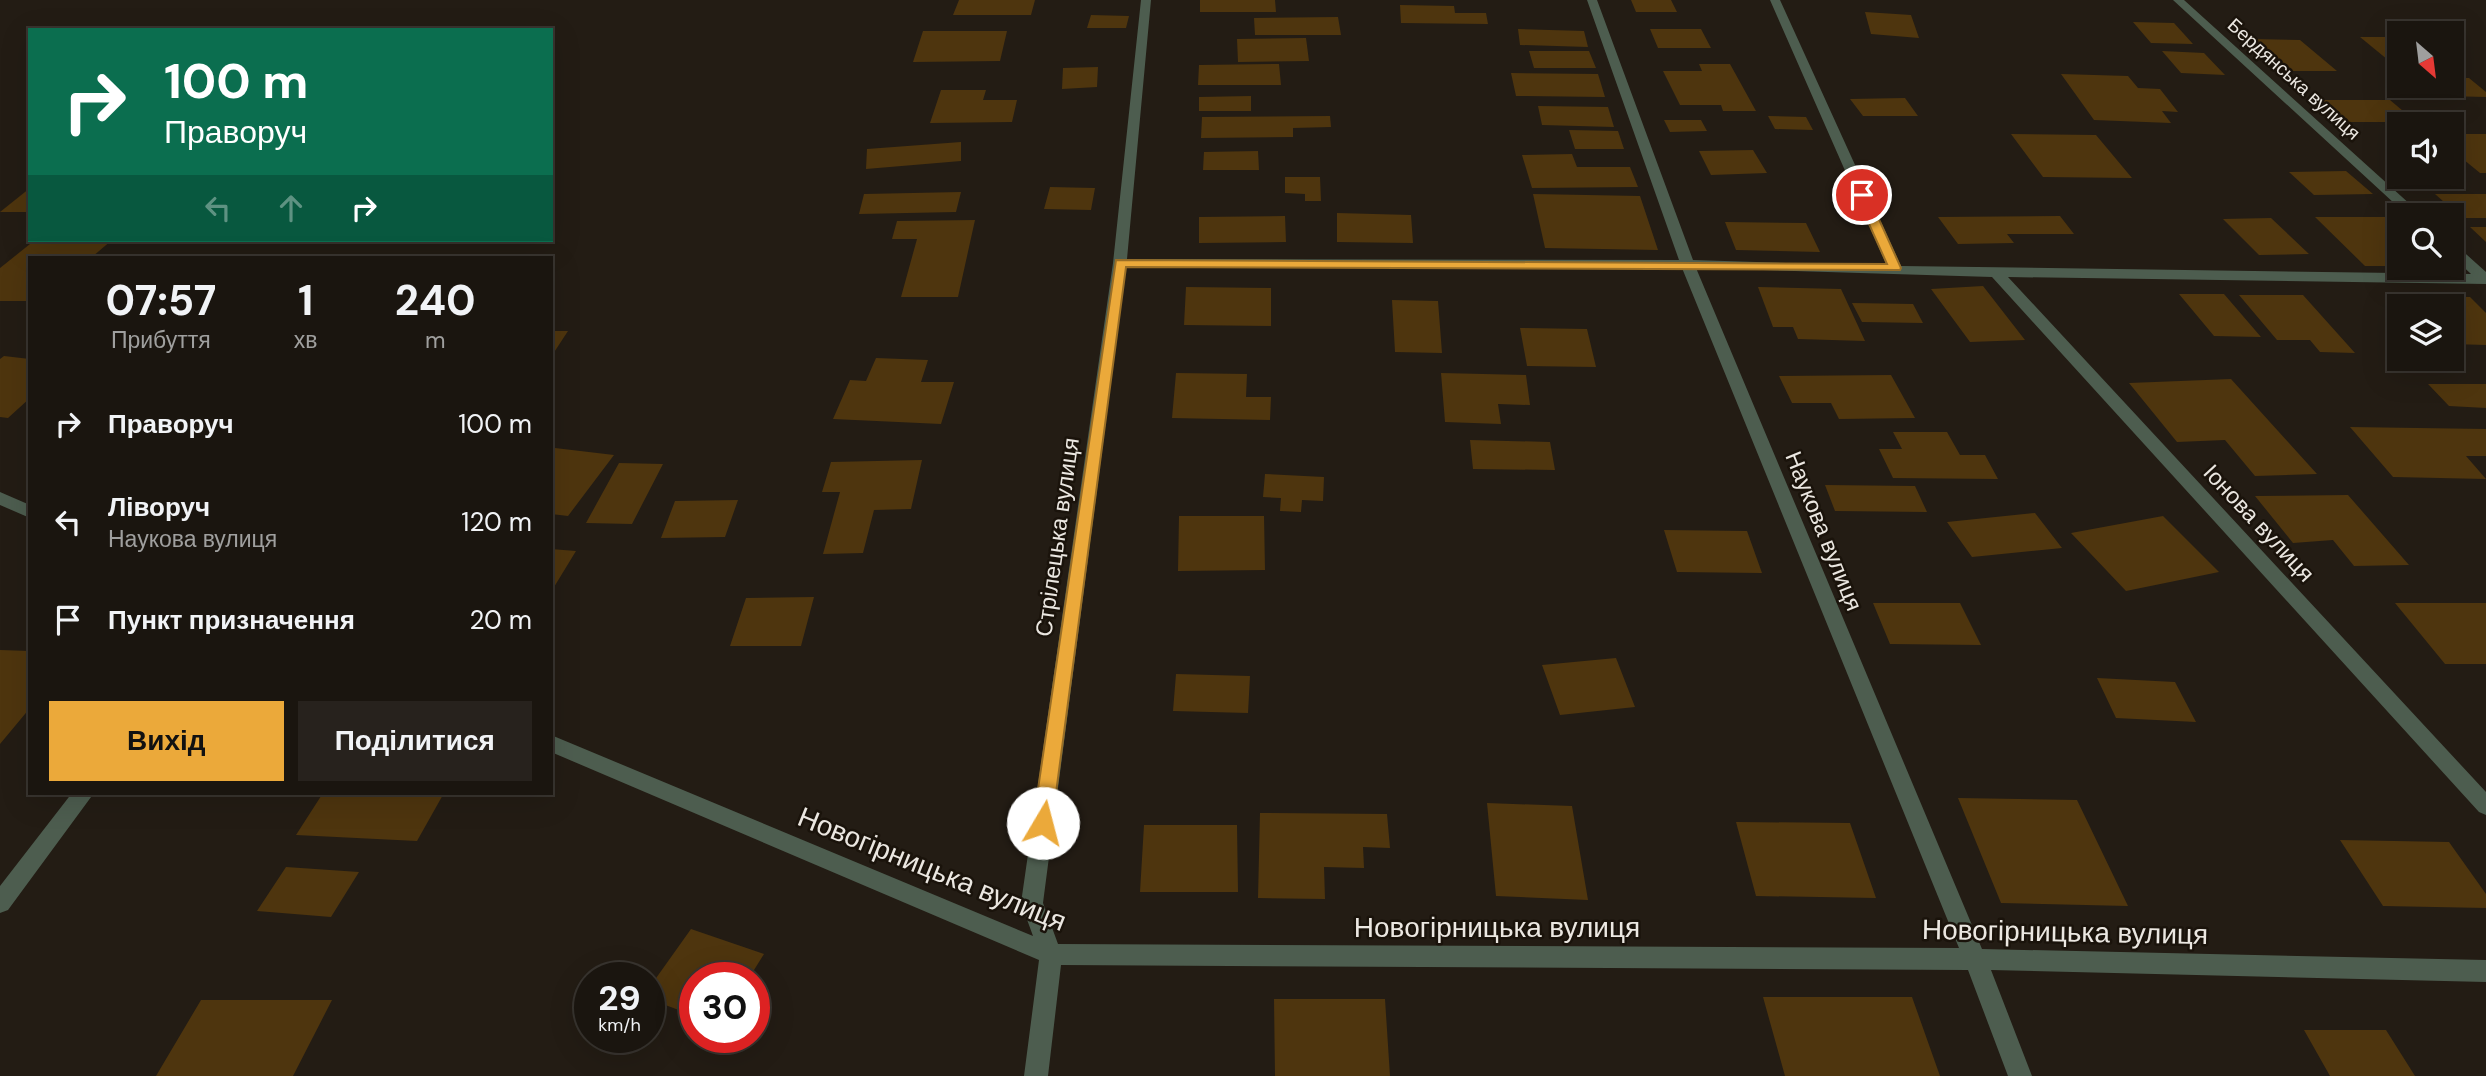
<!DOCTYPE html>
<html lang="uk">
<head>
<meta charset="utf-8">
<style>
	:root { --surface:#1a150f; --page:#27221d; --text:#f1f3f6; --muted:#9f9f9e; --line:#38342f; --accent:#eba93a }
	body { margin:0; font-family:"DM Sans",sans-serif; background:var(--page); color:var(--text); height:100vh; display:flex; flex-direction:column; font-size:26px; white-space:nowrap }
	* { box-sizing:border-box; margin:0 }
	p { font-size:23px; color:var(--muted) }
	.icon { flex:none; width:38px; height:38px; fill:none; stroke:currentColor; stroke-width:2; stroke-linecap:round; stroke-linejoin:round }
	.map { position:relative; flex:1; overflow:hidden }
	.drawer { position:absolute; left:28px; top:256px; width:525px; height:539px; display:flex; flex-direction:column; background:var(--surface); border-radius:0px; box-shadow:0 7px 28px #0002,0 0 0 2px var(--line) }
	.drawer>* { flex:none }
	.guide { position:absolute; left:28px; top:28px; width:525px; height:214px; border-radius:0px; box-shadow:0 7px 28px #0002,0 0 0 2px var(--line); background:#0b6e4f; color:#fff; overflow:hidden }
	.needle { width:46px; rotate:152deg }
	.tools { position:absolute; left:2387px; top:21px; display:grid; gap:14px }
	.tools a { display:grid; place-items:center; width:77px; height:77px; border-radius:0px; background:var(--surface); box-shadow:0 7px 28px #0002,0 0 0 2px var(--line); font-size:35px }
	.speed { position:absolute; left:574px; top:962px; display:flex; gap:14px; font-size:35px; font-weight:700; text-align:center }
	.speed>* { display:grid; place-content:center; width:91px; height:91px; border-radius:50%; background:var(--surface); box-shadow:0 7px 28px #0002,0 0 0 2px var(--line); line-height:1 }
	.speed small { font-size:18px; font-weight:400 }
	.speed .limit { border:10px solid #d22; background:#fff; color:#111 }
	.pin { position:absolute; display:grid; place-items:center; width:60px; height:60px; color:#fff; margin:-30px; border:4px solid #fff; border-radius:50%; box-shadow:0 2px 7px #0007 }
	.me { position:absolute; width:77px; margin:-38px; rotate:8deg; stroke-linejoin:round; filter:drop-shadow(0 0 5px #0008) }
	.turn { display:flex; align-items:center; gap:24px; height:147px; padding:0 21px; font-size:32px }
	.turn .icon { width:91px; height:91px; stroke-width:2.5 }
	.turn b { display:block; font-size:49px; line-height:60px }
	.lanes { display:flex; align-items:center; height:66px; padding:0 21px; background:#0003; justify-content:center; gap:35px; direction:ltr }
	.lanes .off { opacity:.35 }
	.eta { display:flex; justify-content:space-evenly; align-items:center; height:119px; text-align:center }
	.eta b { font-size:42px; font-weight:700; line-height:49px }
	.cta { display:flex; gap:14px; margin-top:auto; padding:14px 21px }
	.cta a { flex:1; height:80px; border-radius:0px; background:var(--accent); color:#111; font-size:28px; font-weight:700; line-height:80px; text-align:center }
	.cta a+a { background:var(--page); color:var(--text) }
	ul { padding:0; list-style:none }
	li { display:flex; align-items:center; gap:21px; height:98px; padding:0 21px }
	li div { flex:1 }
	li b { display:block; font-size:26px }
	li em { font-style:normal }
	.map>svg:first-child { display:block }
</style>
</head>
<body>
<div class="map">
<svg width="2486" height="1076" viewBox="0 0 2486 1076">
	<rect width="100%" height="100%" fill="#231c14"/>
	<!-- building -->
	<path fill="#4e350e" d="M959,0H1035L1031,15H953Z
		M1200,0H1275L1276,12H1200Z
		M1631,0H1671L1677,12H1636Z
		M1400,5L1454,6L1455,13H1486L1488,24L1401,23Z
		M1865,12L1911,15L1919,38L1871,34Z
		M1091,15L1129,16L1126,28H1087Z
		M1338,17L1341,35H1255L1254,18Z
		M2133,22L2174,23L2193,44L2151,43Z
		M1518,29L1584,31L1588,47L1520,45Z
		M1650,29H1701L1711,48H1658Z
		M923,31H1007L1000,61L913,62Z
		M2360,37H2399V69Z
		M1306,38L1309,61L1238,62L1237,39Z
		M2251,39L2300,40L2337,71H2286Z
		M1529,51H1589L1596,68H1534Z
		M2162,51L2204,53L2225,75L2181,73Z
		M1279,64L1281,85H1198L1199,65Z
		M1699,64H1730L1756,111H1723L1721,105H1680L1663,71H1702Z
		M1098,67L1097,87L1062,89L1063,68Z
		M1511,73L1598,74L1605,97L1516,96Z
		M2061,74L2128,76L2138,88L2160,89L2178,112L2162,111L2171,123L2094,120Z
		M2452,78H2469L2486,92V97L2445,96L2431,86H2452Z
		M941,90H986L983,100H1017L1012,122L930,123Z
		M1251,96V111H1199V97Z
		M1905,98L1918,116H1863L1850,99Z
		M2319,100H2390L2416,122H2344Z
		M1538,106L1608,107L1614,127L1542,125Z
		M1330,116L1331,127L1293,128V137L1201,138L1202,117Z
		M1768,116L1806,117L1813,130L1775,129Z
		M1664,120H1701L1707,131L1670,132Z
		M1569,130L1618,131L1624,149H1575Z
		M2011,134L2096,135L2132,178L2043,177Z
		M2452,134H2486V173H2480L2452,150Z
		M961,142V161L866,169L867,149Z
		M1753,150L1767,173L1711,175L1699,151Z
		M1258,151L1259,170H1203L1204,152Z
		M1572,154L1577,167H1630L1638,187L1532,188L1522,155Z
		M2346,171L2373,194L2314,195L2289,172Z
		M1285,177H1320L1321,201H1305V194L1285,193Z
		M1050,187L1095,188L1091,210L1044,209Z
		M30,188V212H0Z
		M961,192L956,212L859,214L864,194Z
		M1533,194L1640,196L1658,250L1545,248Z
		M2435,194H2486V218H2462Z
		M1337,213L1411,215L1413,243L1337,242Z
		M1285,216L1286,242L1199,243V217Z
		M2060,216L2074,234H2007L2014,243L1958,244L1938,217Z
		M2315,217H2394L2399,222V266H2365Z
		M2271,218L2309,254L2259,255L2223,219Z
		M975,220L958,297H901L917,239H892L897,221Z
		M1725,222L1806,223L1820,252L1736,250Z
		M2470,227H2486V242Z
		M35,240H112L92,257H30V301H0V268Z
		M1983,286L2025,340L1970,342L1931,289Z
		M1186,287L1271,288V326L1184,325Z
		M1758,287L1841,289L1865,341L1798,339L1793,327H1773Z
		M2179,294H2224L2261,337L2214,336Z
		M2239,295H2303L2355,353L2320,352L2310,340H2277Z
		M2386,296L2470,297L2486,313V345L2452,344V306H2399V309Z
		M1392,300L1438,301L1442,353L1395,352Z
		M1852,303L1913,304L1923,323L1862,322Z
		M1520,328L1587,329L1596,367L1527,366Z
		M551,331H568L551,357Z
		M4,356L30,359V398L8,418L0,417V359Z
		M876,358L928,360L921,382H954L941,424L833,419L850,380L866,381Z
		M1176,373L1247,374L1246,397H1271L1270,420L1172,418Z
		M1441,373L1526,375L1530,405L1498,404L1501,424L1445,422Z
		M1891,375L1915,418L1839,419L1831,403H1792L1779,376Z
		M2231,379L2317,474L2255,476L2225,440L2177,442L2129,383Z
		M2428,384H2486V408L2449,406Z
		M2350,427L2486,429V456H2466L2486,479L2393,477Z
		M1893,432H1947L1960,455H1985L1998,479L1893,478L1879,449H1902Z
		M1470,440L1550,442L1555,470L1473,469Z
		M555,448L614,455L568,516L551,514V453Z
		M922,460L911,509L874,510L863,553L823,554L840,492H822L831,462Z
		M619,463L663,464L632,524L586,523Z
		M1265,474L1324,477L1323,501L1302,500L1301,512L1280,511L1281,498L1263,497Z
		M1825,485L1915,486L1927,512L1835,511Z
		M2348,495L2409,565L2354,566L2333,540L2293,543L2255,496Z
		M738,500L725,537L661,538L675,501Z
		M2035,513L2062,548L1972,557L1947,522Z
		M1179,516H1264L1265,570L1178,571Z
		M2163,516L2219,572L2126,591L2071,533Z
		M1664,530L1747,531L1762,573L1677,572Z
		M551,549L576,551L551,592Z
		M814,597L801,646H730L746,598Z
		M1873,603H1960L1981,645L1890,644Z
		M2395,603H2486V664H2445Z
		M0,650L30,651V708L0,744Z
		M1616,658L1635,707L1560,715L1542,665Z
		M1176,674L1250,676L1248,713L1173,711Z
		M2097,678L2175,682L2196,722L2116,718Z
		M323,793H444L417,841L296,835Z
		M1958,798L2077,800L2128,906L2001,903Z
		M1487,803L1572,806L1588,900L1496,896Z
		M1260,813L1387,814L1390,848L1363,847L1364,868L1324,867L1325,899L1258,898Z
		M1736,822L1850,823L1876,898L1756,896Z
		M1144,825H1237L1238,892H1140Z
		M2340,840L2449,842L2486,894V908L2383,906Z
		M286,867L359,872L331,917L257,911Z
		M691,929L764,954L749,978H695V1016L649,999V988Z
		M1763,997H1912L1940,1076H1785Z
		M1274,999H1385L1390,1076H1275Z
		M201,1000H332L293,1076H156Z
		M2304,1030H2386L2415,1076H2330Z"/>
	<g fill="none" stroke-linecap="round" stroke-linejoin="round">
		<!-- minor -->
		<path fill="#4d5d4f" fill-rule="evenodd" d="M1141,0H1151L1127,259L1679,260L1587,0H1597L1693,260L1887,266L1770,0H1780L1901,266L2471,274L2452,256V245L2457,246L2486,272V284L2008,277L2486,792V815L2479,812L1992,277L1696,268L1982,949L2486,960V982L1991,970L2032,1076H2008L1968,970L1061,965L1048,1076H1024L1039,960L551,752V735L1033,936L1021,903L1113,263ZM1126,267L1682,268L1959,948L1058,944L1043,903Z
			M2173,0H2184L2422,215H2407Z
			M0,492L30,505V518L0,505Z
			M72,793H94L8,910L0,913V886Z"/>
	</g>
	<!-- route -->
	<path fill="#eba93a" stroke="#996e26" stroke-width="2" d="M1862,191L1868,195L1901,268L1900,270L1126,267L1052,823L1049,829L1043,831L1036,829L1033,823L1116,260L1887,264L1856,195Z"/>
	<g text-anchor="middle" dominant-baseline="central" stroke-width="5" stroke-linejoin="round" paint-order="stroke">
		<!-- far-street labels -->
		<g font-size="19" fill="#ebe7e1" stroke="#1a130b">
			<text transform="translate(2294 79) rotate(42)">Бердянська вулиця</text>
		</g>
		<!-- street labels -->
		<g font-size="23" fill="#ebe7e1" stroke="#1a130b">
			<text transform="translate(2259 523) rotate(47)">Іонова вулиця</text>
			<text transform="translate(1824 531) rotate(68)">Наукова вулиця</text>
			<text transform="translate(1057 537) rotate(-82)">Стрілецька вулиця</text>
		</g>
		<!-- near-street labels -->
		<g font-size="28" fill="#ebe7e1" stroke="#1a130b">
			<text transform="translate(932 869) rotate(22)">Новогірницька вулиця</text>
			<text x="1497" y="927">Новогірницька вулиця</text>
			<text transform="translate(2065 932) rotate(1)">Новогірницька вулиця</text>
		</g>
	</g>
</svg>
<div class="tools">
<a><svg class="needle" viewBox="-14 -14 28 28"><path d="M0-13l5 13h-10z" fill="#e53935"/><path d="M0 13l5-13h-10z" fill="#9f9f9e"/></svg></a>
<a><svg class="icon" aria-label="sound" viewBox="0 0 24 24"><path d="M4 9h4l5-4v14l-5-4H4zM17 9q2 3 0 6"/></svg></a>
<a><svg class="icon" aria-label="search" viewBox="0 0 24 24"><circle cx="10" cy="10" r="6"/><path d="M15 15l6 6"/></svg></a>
<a><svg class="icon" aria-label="layers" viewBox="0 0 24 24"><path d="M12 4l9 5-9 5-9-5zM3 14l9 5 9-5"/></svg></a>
</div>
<div class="speed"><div>29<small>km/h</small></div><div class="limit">30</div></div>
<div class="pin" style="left:1862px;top:195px;background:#d93025"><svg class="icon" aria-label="arrive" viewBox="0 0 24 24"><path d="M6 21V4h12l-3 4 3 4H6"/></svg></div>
<svg class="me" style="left:1043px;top:823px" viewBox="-20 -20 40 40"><circle r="19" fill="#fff"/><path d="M0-13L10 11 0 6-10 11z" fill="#eba93a"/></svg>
<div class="guide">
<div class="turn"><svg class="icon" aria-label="right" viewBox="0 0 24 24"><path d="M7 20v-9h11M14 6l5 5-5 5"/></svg><div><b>100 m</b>Праворуч</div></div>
<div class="lanes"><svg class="icon off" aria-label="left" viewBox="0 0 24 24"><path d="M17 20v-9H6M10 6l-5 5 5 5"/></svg><svg class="icon off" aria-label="ahead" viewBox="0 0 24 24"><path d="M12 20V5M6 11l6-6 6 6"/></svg><svg class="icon" aria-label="right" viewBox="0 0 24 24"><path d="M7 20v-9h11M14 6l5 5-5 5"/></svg></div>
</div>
<section class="drawer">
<div class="eta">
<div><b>07:57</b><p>Прибуття</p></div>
<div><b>1</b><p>хв</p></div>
<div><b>240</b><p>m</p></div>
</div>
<ul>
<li><svg class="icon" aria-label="right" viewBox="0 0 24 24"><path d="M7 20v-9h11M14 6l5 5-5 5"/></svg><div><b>Праворуч</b></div><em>100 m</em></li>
<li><svg class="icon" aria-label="left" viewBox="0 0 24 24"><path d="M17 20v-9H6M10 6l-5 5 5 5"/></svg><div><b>Ліворуч</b><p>Наукова вулиця</p></div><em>120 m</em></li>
<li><svg class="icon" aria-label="arrive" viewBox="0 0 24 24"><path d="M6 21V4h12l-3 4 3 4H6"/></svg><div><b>Пункт призначення</b></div><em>20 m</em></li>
</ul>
<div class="cta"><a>Вихід</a><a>Поділитися</a></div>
</section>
</div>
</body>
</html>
